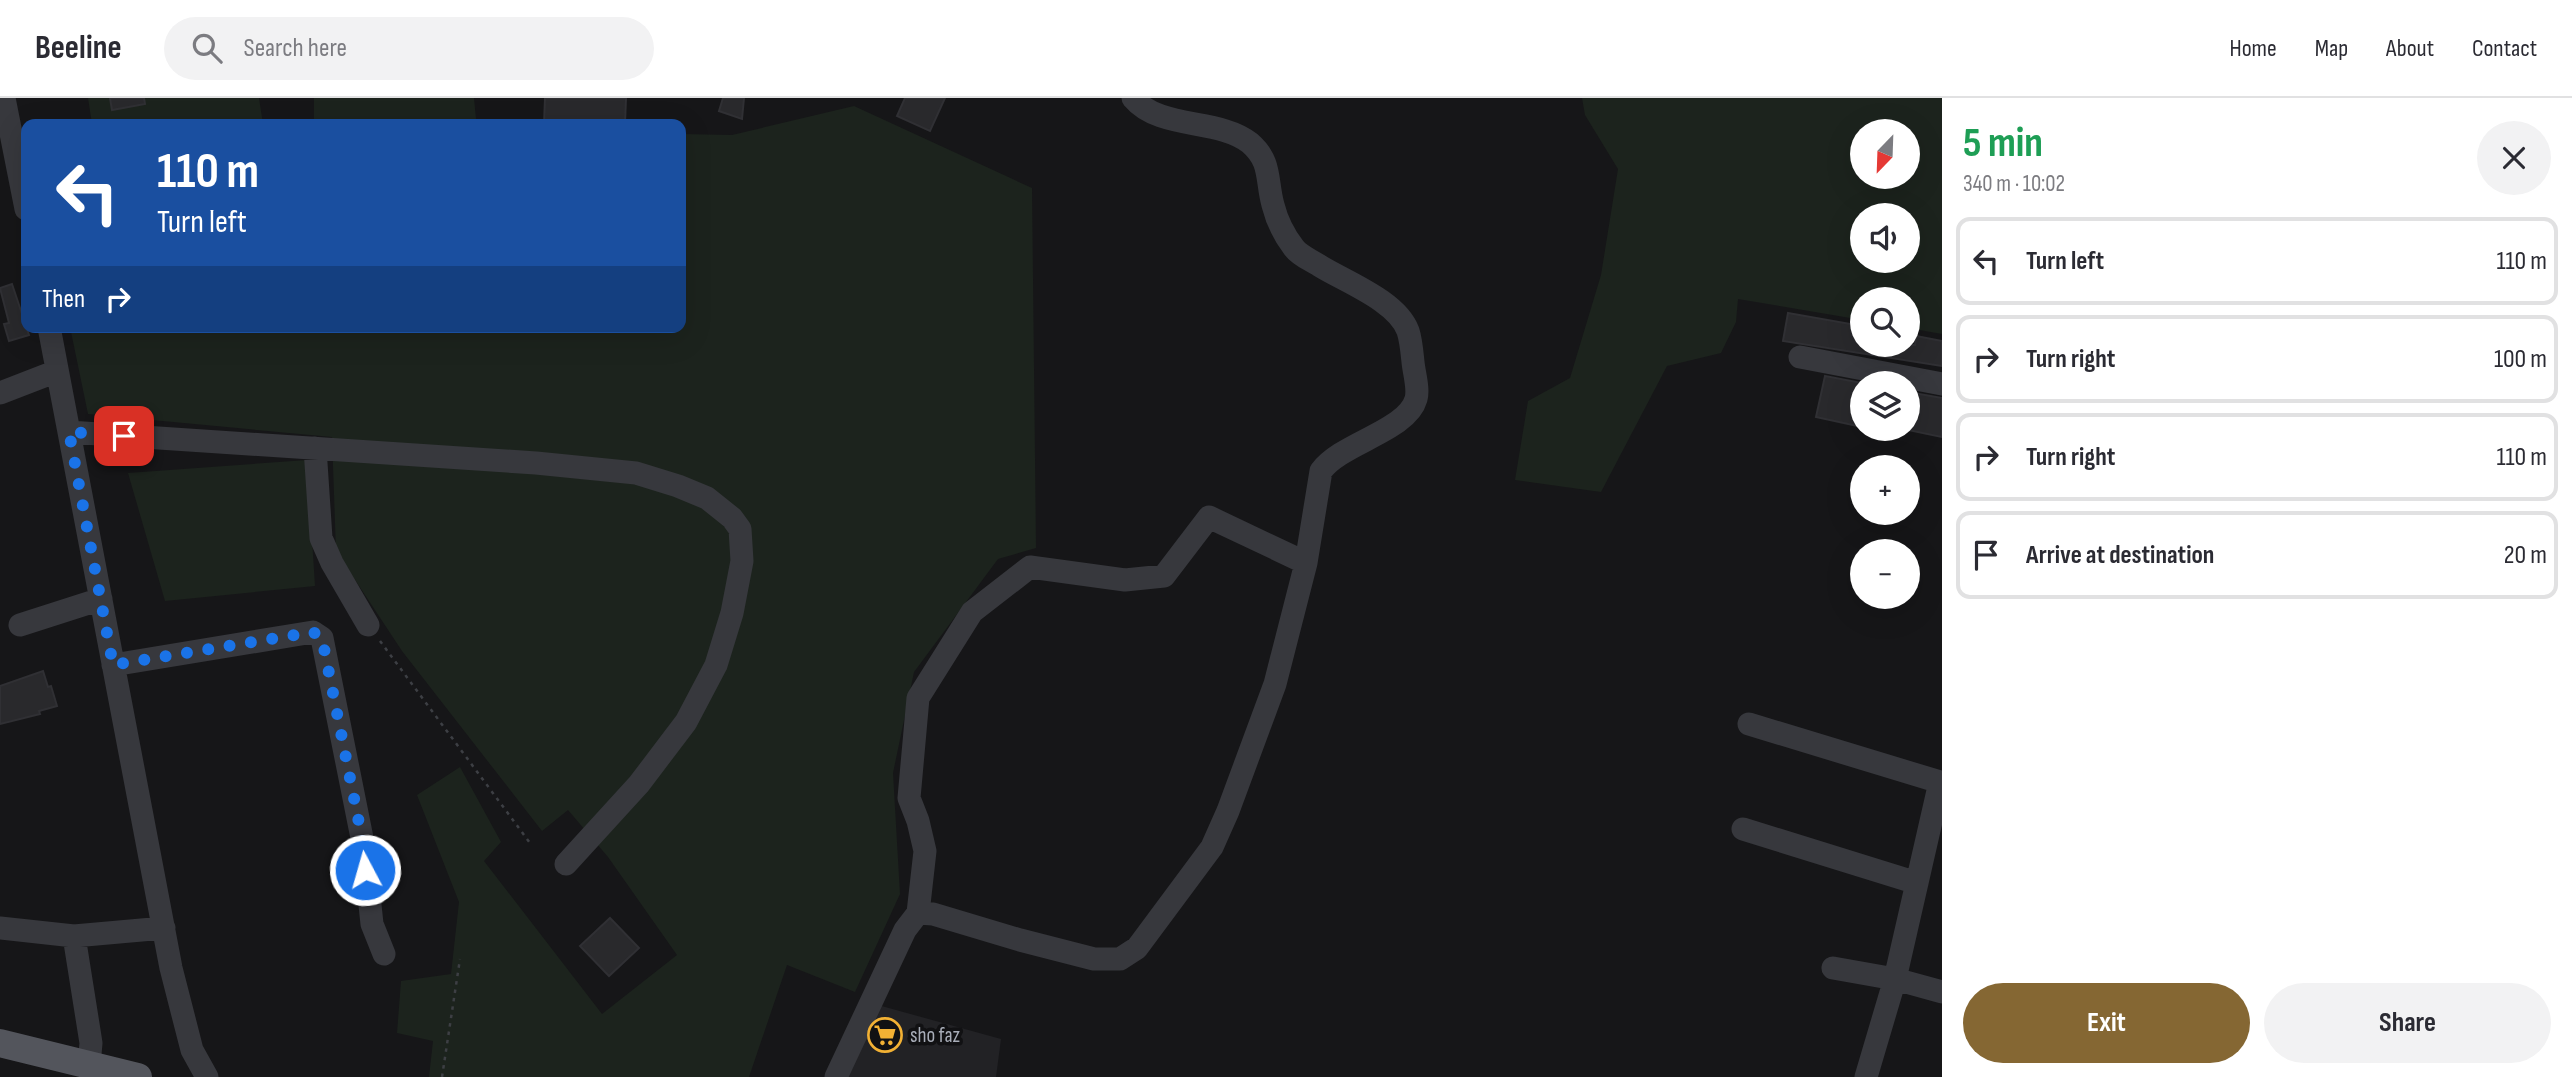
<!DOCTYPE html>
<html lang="en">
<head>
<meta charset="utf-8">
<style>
	:root { --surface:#fff; --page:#f2f2f3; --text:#2b2b33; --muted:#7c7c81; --line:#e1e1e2; --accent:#856733 }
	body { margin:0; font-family:"Sofia Sans Condensed",sans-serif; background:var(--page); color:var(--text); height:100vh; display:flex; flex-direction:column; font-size:26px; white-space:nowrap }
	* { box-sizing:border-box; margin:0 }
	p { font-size:23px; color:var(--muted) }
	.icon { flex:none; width:38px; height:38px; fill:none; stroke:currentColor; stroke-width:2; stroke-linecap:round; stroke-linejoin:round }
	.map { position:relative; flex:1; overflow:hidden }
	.panel { display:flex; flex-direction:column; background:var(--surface); width:630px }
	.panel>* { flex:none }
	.hud { position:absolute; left:21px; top:21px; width:665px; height:214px; border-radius:14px; box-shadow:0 7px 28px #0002; background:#1a4fa0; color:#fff; overflow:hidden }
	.needle { width:46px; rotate:203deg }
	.tools { position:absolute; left:1850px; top:21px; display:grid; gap:14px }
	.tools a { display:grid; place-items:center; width:70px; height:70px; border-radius:50%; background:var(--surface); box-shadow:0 7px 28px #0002; font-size:35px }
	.pin { position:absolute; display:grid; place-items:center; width:60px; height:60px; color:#fff; margin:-30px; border-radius:14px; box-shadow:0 4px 10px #0006 }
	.me { position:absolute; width:77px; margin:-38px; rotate:354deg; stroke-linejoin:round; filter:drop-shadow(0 0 5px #0008) }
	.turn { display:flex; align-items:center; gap:24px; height:147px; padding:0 21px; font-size:32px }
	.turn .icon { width:91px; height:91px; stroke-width:2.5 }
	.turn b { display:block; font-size:49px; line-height:60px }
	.then { display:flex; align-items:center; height:66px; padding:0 21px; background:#0003; gap:14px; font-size:26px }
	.round { display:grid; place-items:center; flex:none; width:74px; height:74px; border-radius:37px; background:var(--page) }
	.summary { display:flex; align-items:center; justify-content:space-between; height:119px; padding:0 21px }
	h1 { font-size:42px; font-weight:700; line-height:52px; color:#1e9e55 }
	.action { display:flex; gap:14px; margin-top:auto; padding:14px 21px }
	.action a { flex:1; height:80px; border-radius:42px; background:var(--accent); color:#fff; font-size:28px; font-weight:700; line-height:80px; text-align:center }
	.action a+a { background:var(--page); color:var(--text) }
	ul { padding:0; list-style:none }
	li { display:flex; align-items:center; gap:21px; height:88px; margin:0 14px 10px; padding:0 7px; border:4px solid var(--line); border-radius:14px }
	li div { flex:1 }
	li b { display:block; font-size:26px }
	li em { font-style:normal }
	header { display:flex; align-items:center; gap:42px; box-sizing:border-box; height:98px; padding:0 35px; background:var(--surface); border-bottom:2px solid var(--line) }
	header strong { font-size:33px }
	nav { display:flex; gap:38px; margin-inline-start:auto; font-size:24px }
	.search { width:490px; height:63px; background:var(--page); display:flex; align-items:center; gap:18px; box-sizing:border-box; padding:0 24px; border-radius:38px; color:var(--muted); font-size:26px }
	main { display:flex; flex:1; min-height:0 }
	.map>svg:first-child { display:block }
</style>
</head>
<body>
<header>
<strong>Beeline</strong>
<div class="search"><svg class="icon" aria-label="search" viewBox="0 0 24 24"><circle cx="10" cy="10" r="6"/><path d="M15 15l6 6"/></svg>Search here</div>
<nav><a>Home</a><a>Map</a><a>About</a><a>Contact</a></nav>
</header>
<main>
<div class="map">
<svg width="1942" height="979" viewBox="0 0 1942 979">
	<rect width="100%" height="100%" fill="#161618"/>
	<!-- built -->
	<path fill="#222225" d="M867,904L1001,941L996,979H839Z"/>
	<!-- green -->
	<path fill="#1c231d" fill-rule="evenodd" d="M88,0H259L263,26H92Z
		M314,0H474L476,21L506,26H314Z
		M1582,0H1942V236L1908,230V201H1862V222L1738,201L1736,224L1721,255L1667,268L1601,394L1515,382L1528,303L1570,280L1601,177L1618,71L1585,17ZM1908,33V79H1862V33ZM1908,117V163H1862V117Z
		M854,8L1032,90L1036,450L998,461L914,574L893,675L900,796L855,894L787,867L749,979H429L433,943L397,935L401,883L451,876L459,804L417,697L460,669L501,744L484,763L602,916L677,857L608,759L568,712L542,733L402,553L336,453L332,339L88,316L70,229H681V36L732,37Z
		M307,362L315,488L165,503L128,375Z"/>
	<!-- building -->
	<path fill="#29292c" stroke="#303034" stroke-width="2" d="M110,0H144L145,6L112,12Z
		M545,0H626L625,26H544Z
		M723,0H744L742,21L719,13Z
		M905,0H945L930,33L897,18Z
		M12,186L29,237L9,243L4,226L9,225L0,190Z
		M1788,215L1862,228V247H1915L1916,238L1942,243V268L1783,243Z
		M1825,278L1862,285V329L1816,319Z
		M1908,294L1942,300V339L1908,332Z
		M43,573L48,589L51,588L57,608L39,613L40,616L0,626V588Z
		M610,820L639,850L609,878L580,848Z"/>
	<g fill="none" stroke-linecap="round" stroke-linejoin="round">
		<!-- path -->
		<path stroke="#3d3f44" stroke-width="2.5" stroke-dasharray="3.5 5" stroke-linecap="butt" d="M380,543L530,745
			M442,979L460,861"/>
		<!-- minor -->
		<path stroke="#37383d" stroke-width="23" d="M4,0L26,111
			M49,229L171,870L192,952L207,979
			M1800,259L1942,286
			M0,295L57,273
			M69,334L536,365L636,375L678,388L707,400L732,420L740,431L742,463L732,515L716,567L686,624L639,686L566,766
			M315,350L321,440L332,465L368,527
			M20,527L101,501
			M113,567L313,534L322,540L364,750L372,826L384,856
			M1749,626L1940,684L1895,881L1942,894
			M1743,731L1917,785
			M918,815L925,753L918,723L909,700L918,600L972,514L1030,469L1125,482L1164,478L1209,419L1306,465
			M0,830L74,838L164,830
			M74,838L91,945L89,967
			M1833,870L1895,881L1866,979
			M836,979L905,832L918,815L933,816L1020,842L1094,861H1120L1137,850L1212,749L1228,713L1275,586L1306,465L1321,373C1341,345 1407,333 1416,301C1419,291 1414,275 1413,264C1412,254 1411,242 1408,233C1397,203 1346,184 1320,168C1311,162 1300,158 1294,150C1284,137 1277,123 1273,107C1266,82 1272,64 1250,45C1219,20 1160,32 1133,0"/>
		<!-- major -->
		<path stroke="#53555c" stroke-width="28" d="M0,945L138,979"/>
	</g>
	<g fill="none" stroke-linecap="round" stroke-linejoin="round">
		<!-- route -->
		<path stroke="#1a73e8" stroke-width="12" stroke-dasharray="0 21.6" d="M124,338L69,334L113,567L313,534L322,540L364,750L365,772"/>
	</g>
	<!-- icons -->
	<defs>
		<g id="supermarket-ring" transform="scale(1.75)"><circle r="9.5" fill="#111113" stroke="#f2b134" stroke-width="1.5"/><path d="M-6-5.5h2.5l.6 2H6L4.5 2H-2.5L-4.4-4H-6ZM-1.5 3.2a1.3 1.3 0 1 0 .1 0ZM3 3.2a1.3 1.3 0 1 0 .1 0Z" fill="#f2b134"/></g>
	</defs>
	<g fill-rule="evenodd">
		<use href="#supermarket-ring" x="885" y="937"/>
	</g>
	<g text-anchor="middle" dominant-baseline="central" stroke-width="7" stroke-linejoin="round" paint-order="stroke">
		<!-- poi labels -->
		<g font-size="21" fill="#a8adb8" stroke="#111113" text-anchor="start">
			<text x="910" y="937">sho faz</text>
		</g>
	</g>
</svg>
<div class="tools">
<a><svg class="needle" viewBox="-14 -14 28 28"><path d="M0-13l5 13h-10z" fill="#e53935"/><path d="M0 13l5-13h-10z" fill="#7c7c81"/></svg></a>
<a><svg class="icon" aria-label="sound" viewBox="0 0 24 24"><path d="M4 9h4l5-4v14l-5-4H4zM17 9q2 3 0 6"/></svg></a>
<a><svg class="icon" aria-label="search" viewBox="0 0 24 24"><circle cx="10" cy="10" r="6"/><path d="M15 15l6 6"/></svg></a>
<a><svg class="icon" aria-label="layers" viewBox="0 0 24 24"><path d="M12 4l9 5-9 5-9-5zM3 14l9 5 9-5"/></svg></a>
<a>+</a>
<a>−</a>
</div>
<div class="pin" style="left:124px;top:338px;background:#d93025"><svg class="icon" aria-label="arrive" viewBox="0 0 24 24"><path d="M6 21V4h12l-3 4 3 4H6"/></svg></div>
<svg class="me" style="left:365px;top:772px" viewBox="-20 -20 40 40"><circle r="17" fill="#1a73e8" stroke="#fff" stroke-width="3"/><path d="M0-11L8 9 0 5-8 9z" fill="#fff"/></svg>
<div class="hud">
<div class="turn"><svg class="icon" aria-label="left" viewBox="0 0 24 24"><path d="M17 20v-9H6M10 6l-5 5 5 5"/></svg><div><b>110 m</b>Turn left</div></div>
<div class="then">Then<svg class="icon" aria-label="right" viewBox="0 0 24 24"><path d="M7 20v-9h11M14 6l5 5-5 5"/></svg></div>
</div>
</div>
<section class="panel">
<div class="summary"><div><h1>5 min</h1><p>340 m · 10:02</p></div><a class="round"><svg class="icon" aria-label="close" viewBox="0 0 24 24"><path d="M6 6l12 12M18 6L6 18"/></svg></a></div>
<ul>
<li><svg class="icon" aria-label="left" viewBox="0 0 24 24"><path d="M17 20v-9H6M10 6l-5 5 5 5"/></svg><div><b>Turn left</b></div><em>110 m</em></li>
<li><svg class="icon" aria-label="right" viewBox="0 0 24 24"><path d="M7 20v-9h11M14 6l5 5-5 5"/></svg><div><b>Turn right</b></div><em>100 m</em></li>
<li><svg class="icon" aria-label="right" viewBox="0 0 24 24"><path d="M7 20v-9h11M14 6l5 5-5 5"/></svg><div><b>Turn right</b></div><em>110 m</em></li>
<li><svg class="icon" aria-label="arrive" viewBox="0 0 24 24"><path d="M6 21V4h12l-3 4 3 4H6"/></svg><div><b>Arrive at destination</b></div><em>20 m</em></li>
</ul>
<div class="action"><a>Exit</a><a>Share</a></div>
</section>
</main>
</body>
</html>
